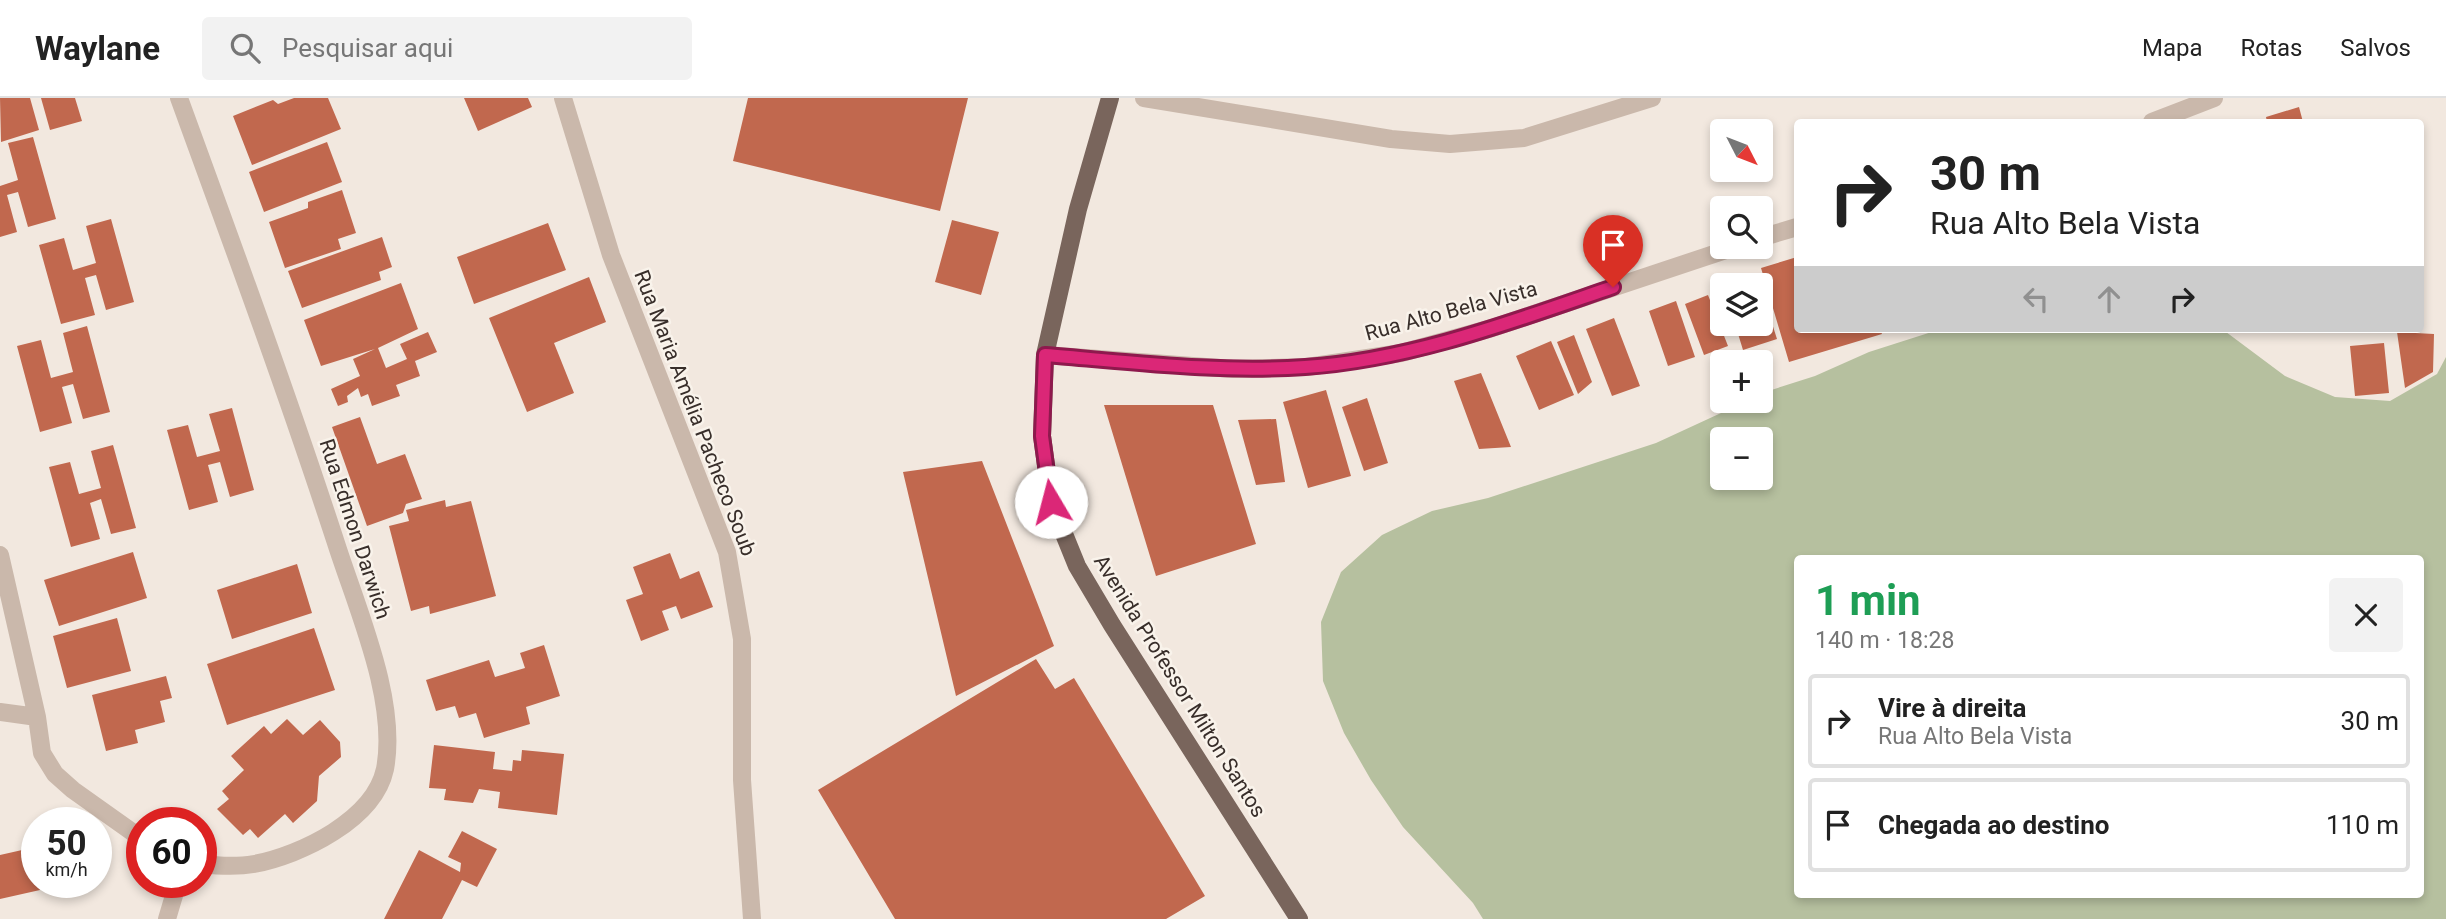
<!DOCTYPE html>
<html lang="pt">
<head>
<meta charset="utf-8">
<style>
	:root { --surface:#fff; --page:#f2f2f2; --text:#222; --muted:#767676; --line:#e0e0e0 }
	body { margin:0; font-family:Roboto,sans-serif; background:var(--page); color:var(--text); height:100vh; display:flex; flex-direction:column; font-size:26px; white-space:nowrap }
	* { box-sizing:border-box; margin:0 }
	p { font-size:23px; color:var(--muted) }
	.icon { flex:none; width:38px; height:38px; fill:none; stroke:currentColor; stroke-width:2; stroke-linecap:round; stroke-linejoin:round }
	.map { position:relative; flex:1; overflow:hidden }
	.details { position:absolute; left:1794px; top:457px; width:630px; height:343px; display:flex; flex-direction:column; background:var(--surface); border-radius:7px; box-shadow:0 4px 10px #0003 }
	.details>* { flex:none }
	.hud { position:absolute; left:1794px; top:21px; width:630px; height:214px; border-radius:7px; box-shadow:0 4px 10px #0003; background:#fff; color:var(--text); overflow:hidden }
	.needle { width:46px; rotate:132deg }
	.tools { position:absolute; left:1710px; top:21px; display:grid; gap:14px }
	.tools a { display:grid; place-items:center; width:63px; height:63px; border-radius:7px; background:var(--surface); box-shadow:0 4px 10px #0003; font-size:35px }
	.speed { position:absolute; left:21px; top:709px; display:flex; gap:14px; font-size:35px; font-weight:700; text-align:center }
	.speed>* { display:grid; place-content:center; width:91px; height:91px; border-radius:50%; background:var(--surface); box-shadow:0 4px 10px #0003; line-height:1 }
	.speed small { font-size:18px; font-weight:400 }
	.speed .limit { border:10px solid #d22; background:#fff; color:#111 }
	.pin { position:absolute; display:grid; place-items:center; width:60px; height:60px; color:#fff; margin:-72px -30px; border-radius:50% 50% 50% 0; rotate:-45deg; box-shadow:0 0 7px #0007 }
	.pin .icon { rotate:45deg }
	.me { position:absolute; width:77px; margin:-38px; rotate:352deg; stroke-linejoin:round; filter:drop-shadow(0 0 5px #0008) }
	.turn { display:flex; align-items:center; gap:24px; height:147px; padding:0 21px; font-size:32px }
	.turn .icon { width:91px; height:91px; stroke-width:2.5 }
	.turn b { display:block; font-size:49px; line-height:60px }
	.lanes { display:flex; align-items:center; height:66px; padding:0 21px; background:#0003; justify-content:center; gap:35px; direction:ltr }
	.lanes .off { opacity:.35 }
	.round { display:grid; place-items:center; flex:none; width:74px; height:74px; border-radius:7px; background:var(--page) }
	.overview { display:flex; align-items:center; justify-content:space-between; height:119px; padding:0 21px }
	h1 { font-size:42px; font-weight:700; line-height:52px; color:#1e9e55 }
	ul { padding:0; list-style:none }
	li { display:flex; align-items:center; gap:21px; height:94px; margin:0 14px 10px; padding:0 7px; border:4px solid var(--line); border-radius:7px }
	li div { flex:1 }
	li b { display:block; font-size:26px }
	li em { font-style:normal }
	header { display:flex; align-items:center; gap:42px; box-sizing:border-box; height:98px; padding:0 35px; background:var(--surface); border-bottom:2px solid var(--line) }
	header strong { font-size:33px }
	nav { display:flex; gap:38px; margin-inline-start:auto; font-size:24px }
	.search { width:490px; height:63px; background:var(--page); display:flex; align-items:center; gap:18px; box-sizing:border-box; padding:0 24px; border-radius:7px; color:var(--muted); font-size:26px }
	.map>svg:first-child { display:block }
</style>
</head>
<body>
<header>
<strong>Waylane</strong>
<div class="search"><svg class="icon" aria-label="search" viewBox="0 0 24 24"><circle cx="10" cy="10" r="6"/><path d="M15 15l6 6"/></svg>Pesquisar aqui</div>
<nav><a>Mapa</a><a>Rotas</a><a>Salvos</a></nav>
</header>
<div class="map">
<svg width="2446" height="821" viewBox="0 0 2446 821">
	<rect width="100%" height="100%" fill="#f2e8df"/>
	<!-- green -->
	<path fill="#b6c09f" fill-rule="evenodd" d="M1941,231H2222L2285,278L2335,299L2390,303L2437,276L2446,259V821H1483L1473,805L1403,729L1371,682L1344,635L1323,583L1321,524L1341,474L1382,437L1432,413L1488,400L1656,345L1747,303H1760L1762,295L1815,278L1869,254ZM1722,341H1760V380H1722ZM1797,460H2420V796H1797Z"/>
	<!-- building -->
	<path fill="#c1684e" d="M0,0H30L39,32L1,44Z
		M41,0H75L82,23L50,32Z
		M294,0H328L341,31L252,67L233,18L273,2L278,6Z
		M464,0H528L532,9L478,33Z
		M748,0H968L940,113L733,63Z
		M2299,9L2303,24H2267L2266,19Z
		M33,39L56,121L28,129L18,94L7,97L17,134L0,139V88L18,82L8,45Z
		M327,44L342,84L264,114L249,74Z
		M342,92L356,135L338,141L341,151L285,170L269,124L308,110V104Z
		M111,121L134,204L106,212L96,177L85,180L95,217L61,226L39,147L64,140L73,172L96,165L86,128Z
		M952,122L999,134L981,197L935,184Z
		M548,125L566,172L474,206L457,159Z
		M382,139L392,169L379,174L381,182L302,210L288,173Z
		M1797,159V231H1880L1882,236L1789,264L1761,170Z
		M1758,178L1761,187H1732Z
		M589,179L606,224L554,245L574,295L527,314L489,220Z
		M401,185L418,231L378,250L386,270L407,261L400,246L428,234L437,254L415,263L420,278L396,287L400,298L372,308L368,296L361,299L358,290L347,298L348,304L338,308L331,291L360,278L353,261L375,251L321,268L304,222Z
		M1760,188L1777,241L1743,252L1735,226H1760Z
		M1708,197L1728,248L1704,257L1685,206Z
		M1676,203L1695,259L1668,268L1649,213Z
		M1614,220L1640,288L1612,298L1586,231Z
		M87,228L110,314L83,321L73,286L62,289L72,325L40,334L17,248L41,242L51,280L73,274L63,235Z
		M2397,234L2434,236L2433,274L2405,290Z
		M1574,237L1592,284L1578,296L1557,244Z
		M1551,243L1574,297L1539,312L1516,258Z
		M2384,245L2389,295L2355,298L2350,248Z
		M1481,275L1511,349L1479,351L1454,283Z
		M1326,292L1351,378L1308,390L1283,304Z
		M1367,300L1388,365L1364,373L1342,309Z
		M1104,307H1213L1256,446L1156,478Z
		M232,310L254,392L230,399L220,364L208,367L218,404L189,412L167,332L188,327L197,359L220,353L209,316Z
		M360,319L377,366L405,356L422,401L406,406L403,415L367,428L332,329Z
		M1276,321L1285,384L1256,387L1238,322Z
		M113,347L136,430L111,436L101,401L90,405L100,441L71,449L49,369L70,364L79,396L101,390L91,353Z
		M982,363L1054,548L956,598L903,374Z
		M445,402L446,409L471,403L496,498L430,516L429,508L411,513L389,428L409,423L406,412Z
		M133,454L147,500L59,528L44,482Z
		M670,455L680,481L699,473L713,509L681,521L676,508L662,513L669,532L641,543L626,502L643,496L633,469Z
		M297,466L312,515L232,541L217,492Z
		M117,520L131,573L67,590L53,538Z
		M314,530L335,592L227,627L207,566Z
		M544,547L560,598L526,609L530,626L484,640L476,615L459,620L455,608L436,613L426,582L489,562L495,579L525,570L520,555Z
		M1036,561L1055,591L1074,580L1205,798L1166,821H895L818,692Z
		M166,578L172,600L160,603L165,624L135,632L138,645L106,653L92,597Z
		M287,621L303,637L320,622L340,644L341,659L319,678L317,703L293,725L285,716L258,740L250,731L243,737L217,711L229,701L222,693L244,672L231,658L264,628L271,636Z
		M434,647L495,654L493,671L512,673L513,662L521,663L522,652L564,656L557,717L498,710L500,694L479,691L473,705L444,702L446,691L429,690Z
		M462,733L497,751L477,789L462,782L442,821H384L419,752L460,774L461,765L448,759Z
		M31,750L40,792L0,801V757Z"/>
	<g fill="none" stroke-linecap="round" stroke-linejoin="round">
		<!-- minor -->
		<path stroke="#cab8ab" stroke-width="18" d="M179,0C233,148 287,295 336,445C357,511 398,602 385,671C374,722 301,757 254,766C237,769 219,768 201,766
			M563,0L611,157L727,454L742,541V682L752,821
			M1144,0L1391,41L1450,46L1524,40L1652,0
			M2152,24L2214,0
			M1760,140L1797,129
			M1045,257L1233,271L1307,269L1401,255L1492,230L1735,149
			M0,457L37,619L42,655L55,676L73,692L142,741
			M0,614L37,619
			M167,821L178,784"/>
		<!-- primary -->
		<path stroke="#79655c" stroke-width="18" d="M1110,0L1078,111L1045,257L1042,338L1051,404L1077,468L1112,527L1299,821"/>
	</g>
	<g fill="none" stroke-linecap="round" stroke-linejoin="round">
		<!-- route casing -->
		<g stroke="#8e194d" stroke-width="18">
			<path id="route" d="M1051,404L1042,338L1045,257C1132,264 1218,275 1305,269C1411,262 1514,223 1613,189"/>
		</g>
		<!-- route -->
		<use href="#route" stroke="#db2777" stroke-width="12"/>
	</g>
	<g text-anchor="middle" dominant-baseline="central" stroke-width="5" stroke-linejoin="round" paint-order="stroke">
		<!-- street labels -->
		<g font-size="21" fill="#382e2a" stroke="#f9f3eb">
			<text transform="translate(1451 213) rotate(-15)">Rua Alto Bela Vista</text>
			<text transform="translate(695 315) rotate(69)">Rua Maria Amélia Pacheco Soub</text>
			<text transform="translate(355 431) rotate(72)">Rua Edmon Darwich</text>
			<text transform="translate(1180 588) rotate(58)">Avenida Professor Milton Santos</text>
		</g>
	</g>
</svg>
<div class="tools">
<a><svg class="needle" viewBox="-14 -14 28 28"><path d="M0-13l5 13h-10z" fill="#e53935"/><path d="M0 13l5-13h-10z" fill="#767676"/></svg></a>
<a><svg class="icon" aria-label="search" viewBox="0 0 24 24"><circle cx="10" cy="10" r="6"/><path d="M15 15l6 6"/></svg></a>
<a><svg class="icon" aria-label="layers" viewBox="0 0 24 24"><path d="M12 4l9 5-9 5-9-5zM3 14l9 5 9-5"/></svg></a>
<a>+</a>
<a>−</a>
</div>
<div class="speed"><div>50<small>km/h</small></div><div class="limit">60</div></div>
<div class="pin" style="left:1613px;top:189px;background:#d93025"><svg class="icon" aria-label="arrive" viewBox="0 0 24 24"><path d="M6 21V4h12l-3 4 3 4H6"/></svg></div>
<svg class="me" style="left:1051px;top:404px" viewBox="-20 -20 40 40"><circle r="19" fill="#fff"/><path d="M0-13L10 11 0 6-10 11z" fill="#db2777"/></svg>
<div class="hud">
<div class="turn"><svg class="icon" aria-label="right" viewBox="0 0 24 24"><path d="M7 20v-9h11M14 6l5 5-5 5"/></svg><div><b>30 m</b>Rua Alto Bela Vista</div></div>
<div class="lanes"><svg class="icon off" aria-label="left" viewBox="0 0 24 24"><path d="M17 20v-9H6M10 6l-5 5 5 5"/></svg><svg class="icon off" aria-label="ahead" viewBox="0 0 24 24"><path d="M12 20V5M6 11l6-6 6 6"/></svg><svg class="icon" aria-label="right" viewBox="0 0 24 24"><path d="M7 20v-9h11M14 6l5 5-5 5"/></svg></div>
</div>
<section class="details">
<div class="overview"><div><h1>1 min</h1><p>140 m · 18:28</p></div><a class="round"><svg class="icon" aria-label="close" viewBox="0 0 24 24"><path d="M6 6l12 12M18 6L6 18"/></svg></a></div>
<ul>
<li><svg class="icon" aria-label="right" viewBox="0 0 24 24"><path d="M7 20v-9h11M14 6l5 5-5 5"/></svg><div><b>Vire à direita</b><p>Rua Alto Bela Vista</p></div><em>30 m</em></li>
<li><svg class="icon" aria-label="arrive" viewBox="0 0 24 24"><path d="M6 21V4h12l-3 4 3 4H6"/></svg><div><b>Chegada ao destino</b></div><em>110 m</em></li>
</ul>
</section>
</div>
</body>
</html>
